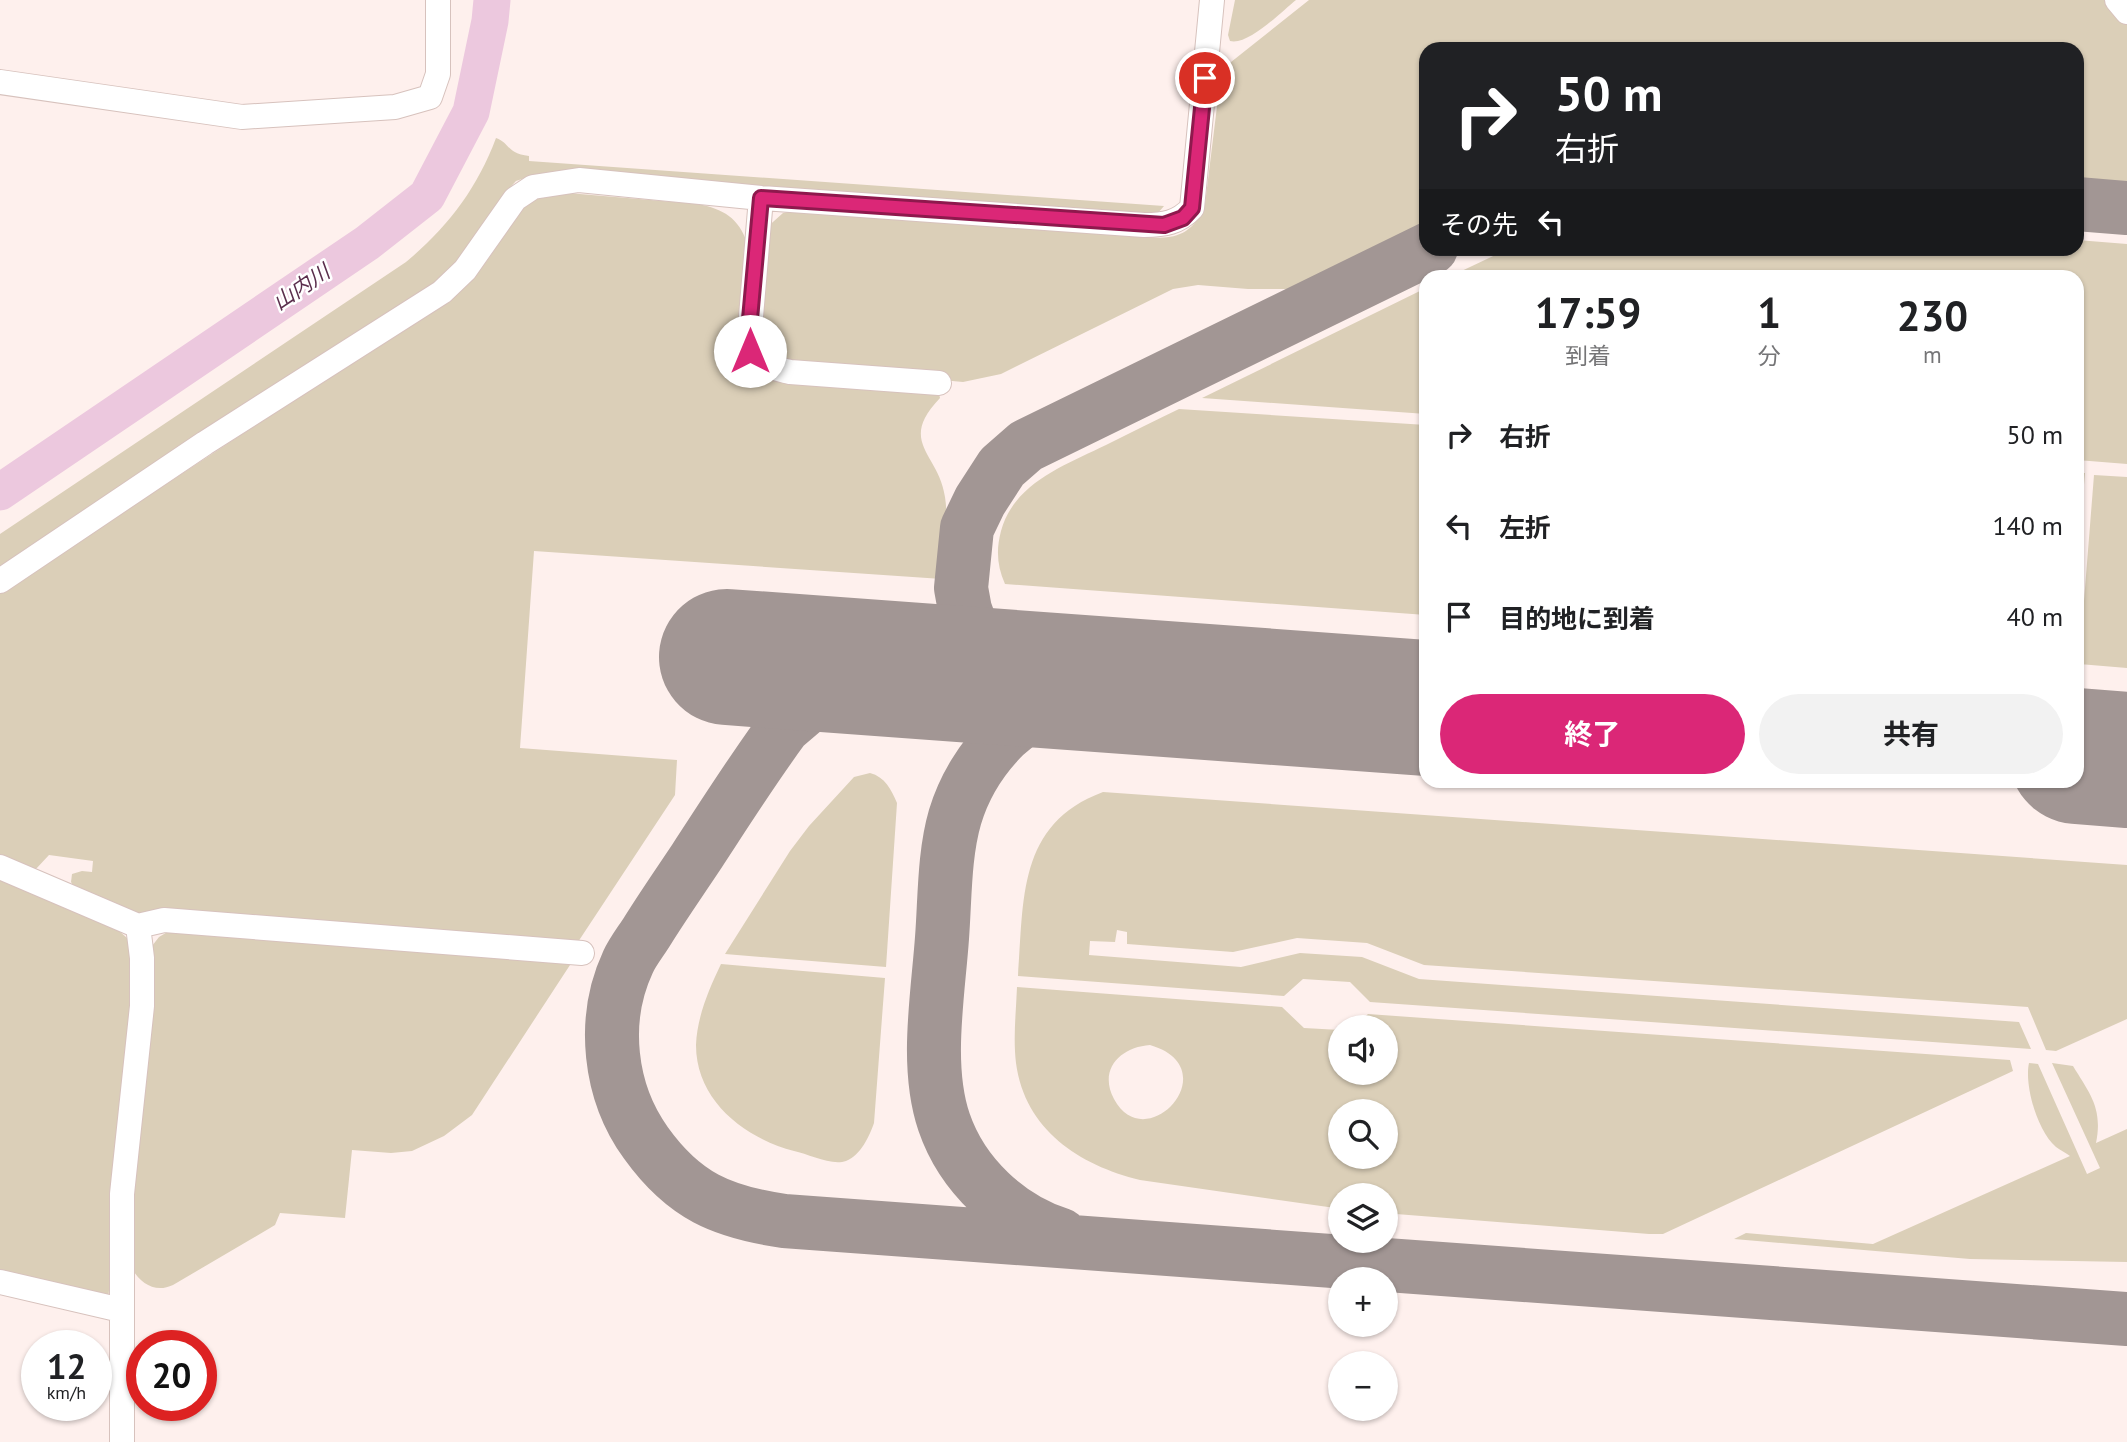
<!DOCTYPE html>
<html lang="ja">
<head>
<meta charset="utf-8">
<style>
	:root { --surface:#fff; --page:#f2f2f2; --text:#202124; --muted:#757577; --accent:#db2777 }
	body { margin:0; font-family:"PT Sans","Noto Sans JP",sans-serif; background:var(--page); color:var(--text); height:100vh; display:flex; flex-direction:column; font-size:26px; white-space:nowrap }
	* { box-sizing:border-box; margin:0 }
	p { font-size:23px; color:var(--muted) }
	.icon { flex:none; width:38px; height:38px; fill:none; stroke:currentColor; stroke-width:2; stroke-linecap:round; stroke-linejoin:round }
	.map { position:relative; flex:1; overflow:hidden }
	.sheet { position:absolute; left:1419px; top:270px; width:665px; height:518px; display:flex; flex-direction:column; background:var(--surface); border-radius:21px; box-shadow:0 2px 5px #0004 }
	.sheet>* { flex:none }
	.guide { position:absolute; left:1419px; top:42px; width:665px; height:214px; border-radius:21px; box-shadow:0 2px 5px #0004; background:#202124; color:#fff; overflow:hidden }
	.fabs { position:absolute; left:1328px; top:1015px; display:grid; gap:14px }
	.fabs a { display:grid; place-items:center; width:70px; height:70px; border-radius:50%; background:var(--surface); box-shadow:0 2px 5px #0004; font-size:35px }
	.speed { position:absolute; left:21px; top:1330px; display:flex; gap:14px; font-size:35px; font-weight:700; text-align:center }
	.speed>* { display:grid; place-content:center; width:91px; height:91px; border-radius:50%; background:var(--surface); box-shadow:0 2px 5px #0004; line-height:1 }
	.speed small { font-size:18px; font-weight:400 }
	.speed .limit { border:10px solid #d22; background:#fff; color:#111 }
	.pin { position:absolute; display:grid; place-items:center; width:60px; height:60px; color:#fff; margin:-30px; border:4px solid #fff; border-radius:50%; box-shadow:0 2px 7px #0007 }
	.me { position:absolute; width:77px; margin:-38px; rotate:0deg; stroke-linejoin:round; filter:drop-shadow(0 0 5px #0008) }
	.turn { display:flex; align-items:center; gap:24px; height:147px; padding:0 21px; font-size:32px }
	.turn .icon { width:91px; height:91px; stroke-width:2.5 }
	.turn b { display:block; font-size:49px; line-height:60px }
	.then { display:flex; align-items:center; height:66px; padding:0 21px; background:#0003; gap:14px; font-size:26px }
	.eta { display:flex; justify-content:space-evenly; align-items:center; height:119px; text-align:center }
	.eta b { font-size:42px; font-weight:700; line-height:49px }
	.action { display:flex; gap:14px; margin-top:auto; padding:14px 21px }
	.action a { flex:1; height:80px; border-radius:42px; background:var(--accent); color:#fff; font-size:28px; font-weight:700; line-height:80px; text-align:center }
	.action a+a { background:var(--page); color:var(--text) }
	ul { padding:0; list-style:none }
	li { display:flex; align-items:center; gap:21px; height:91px; padding:0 21px }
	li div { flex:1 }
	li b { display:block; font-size:26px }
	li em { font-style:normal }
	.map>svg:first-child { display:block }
</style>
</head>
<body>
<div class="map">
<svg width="2127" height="1442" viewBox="0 0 2127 1442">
	<rect width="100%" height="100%" fill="#fef0ed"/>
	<!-- green -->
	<path fill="#dbcfb8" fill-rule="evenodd" d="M1235,0H1296C1281,12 1248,46 1230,41L1228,35Z
		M1309,0H2127V190L2077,186V49H1426V228L1305,286L1292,289H1248L1198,285L1173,289L1001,374L963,382L801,367L774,357L757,336L764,230L783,213L796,210L1119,233C1156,238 1189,248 1205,204L1220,82L1226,66Z
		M496,138C510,143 507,154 529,156V161L1164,206L1158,213L1148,215L531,176L516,181L506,192L464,263L0,573V534L406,262C447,228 477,189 496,138Z
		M556,192L698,204C723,209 739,218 747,243L739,375L938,390L940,398C897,443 939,453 945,497C949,523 944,553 942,579L534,551L520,748L677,760L675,795L576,945L179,915L123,913L74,887L71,882L72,874L82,871L92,872L93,861L49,855L35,870L0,854V593L459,292C487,267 503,237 520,204Z
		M2077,240L2127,244V464L2077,460V276H1451L1508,249L2077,248Z
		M1426,288V414L1202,398Z
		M1179,409L1426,425V615L1005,584C997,566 996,550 1001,531C1014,483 1065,465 1106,445C1130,433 1154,421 1179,409Z
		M2077,473H2085L2080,532H2077Z
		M2094,475L2127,477V668L2079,664Z
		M870,773C885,777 891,789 897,803L886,967L725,954L790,851L809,826L854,777Z
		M1103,792L2127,865V1019L2056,1051L2046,1050L2028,1007L1424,965L1367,943L1297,938L1233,952L1127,944V932L1117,930L1115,942L1090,941L1089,955L1241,967L1300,953L1362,957L1419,979L2019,1022L2031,1049L1370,1002L1350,982L1303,979L1284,996L1018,976C1024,900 1017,824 1103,792Z
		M0,871L118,930L127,938L136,975L108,1302L0,1270Z
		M169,931L570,957V965L472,1115L444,1136L412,1151L391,1153L352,1150L345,1218L280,1213L275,1225L270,1228L173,1285C152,1295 135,1279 128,1260L152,946L159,937Z
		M721,964L885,978L874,1123C869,1137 861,1155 846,1161C831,1166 809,1154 794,1151C745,1138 696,1101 696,1045C697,1017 709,989 721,964Z
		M1017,987L1282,1007L1304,1028L1340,1030V1073H1386V1027H1354L1368,1014L2010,1060L2013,1071L1663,1234H1649L1396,1214L1386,1213V1195H1340V1208L1328,1207L1140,1180C1079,1165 1025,1130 1016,1063C1013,1038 1016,1012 1017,987ZM1150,1045C1229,1068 1146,1159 1114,1099C1098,1069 1121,1047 1150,1045ZM1386,1111V1157H1340V1111Z
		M2029,1063L2038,1064L2087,1174L2100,1168L2052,1063L2073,1066C2090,1094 2103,1108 2096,1143L2127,1129V1262L1970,1259L1734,1239L1746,1233L1873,1244L2070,1156C2066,1153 2060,1150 2056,1147C2038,1132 2024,1086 2029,1063Z"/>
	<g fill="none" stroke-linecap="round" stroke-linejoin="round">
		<!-- river -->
		<path stroke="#ecc8de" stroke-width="37" d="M0,492L367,243L427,196L471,112L490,21L492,0"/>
		<!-- taxiway -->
		<path stroke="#a29694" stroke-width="54" d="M2077,204L2127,208
			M904,671L851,684L818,698L784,727C752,770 724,815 695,859C679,883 663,906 648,930C642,940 633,951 628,962C601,1020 609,1092 646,1143C684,1196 722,1212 784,1221L2127,1319
			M1044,681L1021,672L985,648L973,632L965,610L961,588L967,528L980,501L1002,467L1026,446L1431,248
			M1061,1235C1008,1218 962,1175 944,1122C925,1066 938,995 942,938C945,898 944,855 955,817C964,787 982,758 1004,736C1038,703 1084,691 1129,686"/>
		<!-- runway -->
		<path stroke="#a29694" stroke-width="136" d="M727,657L1426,708
			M2077,756L2127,760"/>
		<!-- minor casing -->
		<g stroke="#d7c2bd" stroke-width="26">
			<path id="minor" d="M2117,0L2127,12
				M0,82L242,117L395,107L430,97L438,74V0
				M761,198L749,340C752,365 769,367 790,372L939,383
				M0,581L205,443L442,292L465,270L515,199L533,187L579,180L761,198L1144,225C1164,225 1178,223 1192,208L1212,0
				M0,867L138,926L164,920L582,953
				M0,1282L121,1310
				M122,1442V1194L142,1006V958L138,926"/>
		</g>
		<!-- minor -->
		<use href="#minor" stroke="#fff" stroke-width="24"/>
	</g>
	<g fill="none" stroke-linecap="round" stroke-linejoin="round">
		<!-- route casing -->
		<g stroke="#8e194d" stroke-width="18">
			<path id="route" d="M750,351V319L761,198L1164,225L1183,218L1192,208L1205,78"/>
		</g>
		<!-- route -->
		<use href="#route" stroke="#db2777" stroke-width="12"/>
	</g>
	<g text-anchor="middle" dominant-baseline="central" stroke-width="5" stroke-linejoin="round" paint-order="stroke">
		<!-- water labels -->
		<g font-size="21" font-style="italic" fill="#5b2e4d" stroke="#fff">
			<text transform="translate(301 287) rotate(-34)">山内川</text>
		</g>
	</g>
</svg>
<div class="fabs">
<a><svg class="icon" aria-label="sound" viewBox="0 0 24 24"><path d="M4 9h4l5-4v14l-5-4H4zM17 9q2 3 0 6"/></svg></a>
<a><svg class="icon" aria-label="search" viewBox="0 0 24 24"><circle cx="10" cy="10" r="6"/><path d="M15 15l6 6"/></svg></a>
<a><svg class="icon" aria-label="layers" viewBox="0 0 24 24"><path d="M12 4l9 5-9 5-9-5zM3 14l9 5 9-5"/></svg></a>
<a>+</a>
<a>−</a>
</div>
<div class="speed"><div>12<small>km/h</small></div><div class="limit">20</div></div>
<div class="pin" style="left:1205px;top:78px;background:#d93025"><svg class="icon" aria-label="arrive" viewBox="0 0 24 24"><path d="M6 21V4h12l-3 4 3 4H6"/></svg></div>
<svg class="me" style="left:750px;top:351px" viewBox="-20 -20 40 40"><circle r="19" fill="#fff"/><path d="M0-13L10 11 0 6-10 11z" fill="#db2777"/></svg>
<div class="guide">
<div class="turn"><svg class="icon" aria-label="right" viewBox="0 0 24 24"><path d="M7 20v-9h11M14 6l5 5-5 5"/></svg><div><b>50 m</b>右折</div></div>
<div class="then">その先<svg class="icon" aria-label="left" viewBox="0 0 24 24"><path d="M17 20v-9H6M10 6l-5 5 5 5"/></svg></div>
</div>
<section class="sheet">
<div class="eta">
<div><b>17:59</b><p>到着</p></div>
<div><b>1</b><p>分</p></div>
<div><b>230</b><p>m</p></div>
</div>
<ul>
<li><svg class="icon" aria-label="right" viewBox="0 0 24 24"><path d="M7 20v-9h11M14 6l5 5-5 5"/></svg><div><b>右折</b></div><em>50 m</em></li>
<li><svg class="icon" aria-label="left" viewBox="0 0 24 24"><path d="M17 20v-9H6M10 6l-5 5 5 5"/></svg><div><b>左折</b></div><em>140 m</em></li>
<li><svg class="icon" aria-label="arrive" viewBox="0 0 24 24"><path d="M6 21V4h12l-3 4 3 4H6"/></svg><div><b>目的地に到着</b></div><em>40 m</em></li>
</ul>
<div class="action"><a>終了</a><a>共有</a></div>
</section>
</div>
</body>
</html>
